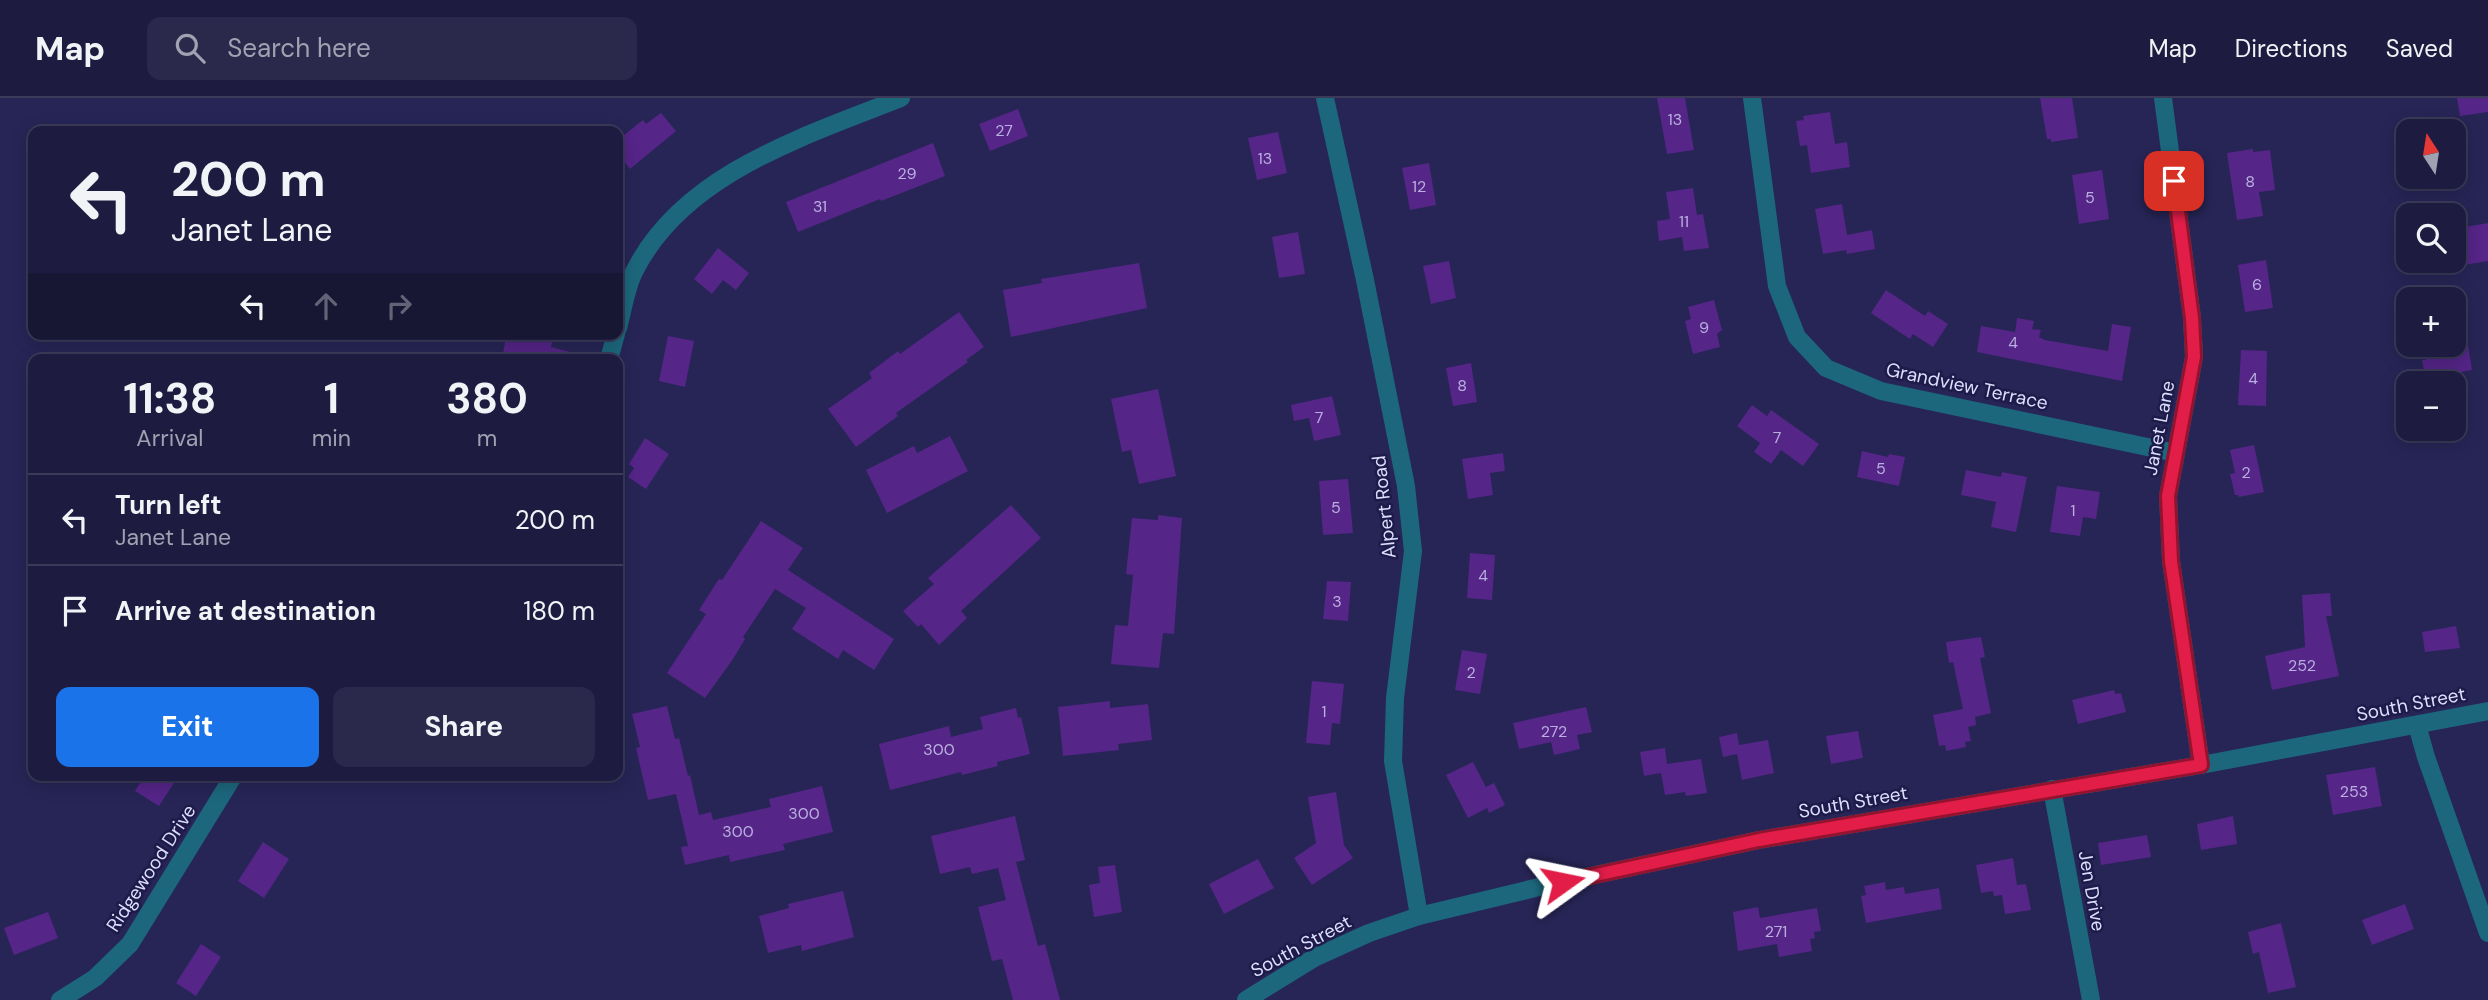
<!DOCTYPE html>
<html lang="en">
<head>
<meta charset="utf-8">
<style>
	:root { --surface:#1d1c40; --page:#2a294b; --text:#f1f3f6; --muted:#a0a1b1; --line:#3b3a59; --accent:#1a73e8 }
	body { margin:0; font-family:"DM Sans",sans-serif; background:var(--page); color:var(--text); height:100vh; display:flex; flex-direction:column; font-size:26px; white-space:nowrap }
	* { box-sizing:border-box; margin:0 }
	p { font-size:23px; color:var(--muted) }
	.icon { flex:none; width:38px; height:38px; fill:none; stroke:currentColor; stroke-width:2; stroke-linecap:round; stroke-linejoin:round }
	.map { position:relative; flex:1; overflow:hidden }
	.details { position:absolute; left:28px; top:256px; width:595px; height:427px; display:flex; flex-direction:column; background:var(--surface); border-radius:14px; box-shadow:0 4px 18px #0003,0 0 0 2px var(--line) }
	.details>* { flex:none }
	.hud { position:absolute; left:28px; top:28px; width:595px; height:214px; border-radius:14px; box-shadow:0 4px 18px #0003,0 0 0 2px var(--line); background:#1d1c40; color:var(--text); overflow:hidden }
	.needle { width:46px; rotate:348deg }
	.tools { position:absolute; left:2396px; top:21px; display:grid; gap:14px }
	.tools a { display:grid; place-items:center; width:70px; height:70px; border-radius:14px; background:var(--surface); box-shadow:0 4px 18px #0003,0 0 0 2px var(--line); font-size:35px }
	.pin { position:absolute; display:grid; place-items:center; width:60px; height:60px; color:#fff; margin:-30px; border-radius:14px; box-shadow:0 4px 10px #0006 }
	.me { position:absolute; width:77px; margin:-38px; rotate:78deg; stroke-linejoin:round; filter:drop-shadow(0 0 5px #0008) }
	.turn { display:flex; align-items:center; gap:24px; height:147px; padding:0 28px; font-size:32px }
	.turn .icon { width:91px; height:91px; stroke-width:2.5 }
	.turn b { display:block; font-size:49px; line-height:60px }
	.lanes { display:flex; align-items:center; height:66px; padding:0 28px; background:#0003; justify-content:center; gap:35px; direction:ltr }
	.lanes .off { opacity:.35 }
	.eta { display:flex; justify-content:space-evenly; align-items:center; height:119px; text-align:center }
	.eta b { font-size:42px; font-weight:700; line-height:49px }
	.action { display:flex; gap:14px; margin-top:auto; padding:14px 28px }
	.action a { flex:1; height:80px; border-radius:14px; background:var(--accent); color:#fff; font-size:28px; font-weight:700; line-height:80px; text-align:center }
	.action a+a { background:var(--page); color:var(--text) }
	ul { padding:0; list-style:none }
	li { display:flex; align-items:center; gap:21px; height:91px; padding:0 28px; border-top:2px solid var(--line) }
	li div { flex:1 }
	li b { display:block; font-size:26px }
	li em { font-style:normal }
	header { display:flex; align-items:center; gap:42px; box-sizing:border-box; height:98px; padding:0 35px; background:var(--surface); border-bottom:2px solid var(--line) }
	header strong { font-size:33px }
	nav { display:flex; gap:38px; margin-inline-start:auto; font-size:24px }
	.search { width:490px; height:63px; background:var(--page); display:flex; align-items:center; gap:18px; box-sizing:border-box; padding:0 24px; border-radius:14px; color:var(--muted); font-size:26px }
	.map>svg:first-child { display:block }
</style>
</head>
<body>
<header>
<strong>Map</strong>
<div class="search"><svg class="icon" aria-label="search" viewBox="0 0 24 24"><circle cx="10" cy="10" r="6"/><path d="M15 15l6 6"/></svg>Search here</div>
<nav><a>Map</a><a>Directions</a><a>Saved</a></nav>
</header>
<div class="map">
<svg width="2488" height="902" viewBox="0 0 2488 902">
	<rect width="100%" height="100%" fill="#272556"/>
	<!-- building -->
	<path fill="#552588" d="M1657,0H1685L1694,52L1667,56Z
		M2040,0H2072L2078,40L2051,44V41H2047Z
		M2457,0H2488V14L2460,18Z
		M1018,11L1028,38L990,53L979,26Z
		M1830,14L1835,46L1847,44L1850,69L1811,75L1807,47L1800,48L1796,23L1804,22L1803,18Z
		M661,15L676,33L630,71L618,56V42L643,22L646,26Z
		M1278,34L1287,75L1257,82L1248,40Z
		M933,45L945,78L881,103L880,101L798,134L786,104Z
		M2253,51V54L2270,52L2275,92L2259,94L2263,118L2237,122L2227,55Z
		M1429,65L1436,107L1410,112L1402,70Z
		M2102,72L2109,121L2079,126L2072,77Z
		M1693,90L1697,117L1703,116L1709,150L1684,153L1682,139L1659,143L1657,123L1670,121L1666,94Z
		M1842,106L1847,137L1872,132L1875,151L1847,156L1846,152L1823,156L1815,111Z
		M2488,125V163L2458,168L2457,161L2454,162V131Z
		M1298,134L1305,176L1279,180L1272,139Z
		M718,150L749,175L736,192L723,182L712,196L694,181Z
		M2266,162L2273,210L2245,214L2238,167Z
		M1449,163L1456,200L1431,206L1423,168Z
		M1139,165L1147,210L1011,239L1003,192L1042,185L1041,181Z
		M1886,192L1925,218L1928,213L1948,226L1933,249L1913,236L1910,241L1871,215Z
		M1714,202L1722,232L1717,236L1720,249L1693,256L1685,223L1691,221L1688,209Z
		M959,214L984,249L966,262L968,264L896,315L898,318L856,349L828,311L872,280L869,275L898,253L900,256Z
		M2017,220L2034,223L2032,231L2041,232L2039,239L2045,242L2108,253L2112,226L2131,229L2122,283L1977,254L1981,228L2015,234Z
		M526,236H554L551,249L570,254L569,261H502L506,239L524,243Z
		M668,238L694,243L685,289L659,283Z
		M2424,247H2468L2472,272L2461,274L2463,285H2437L2436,277L2425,279L2422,262H2426Z
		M2241,252L2267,253L2266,308L2238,307Z
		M1471,265L1477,304L1453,308L1446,270Z
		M1158,291L1176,378L1139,386L1131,352L1122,354L1111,301Z
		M1332,298L1341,337L1314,343L1309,320L1294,323L1291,307Z
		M1752,307L1767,318L1771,312L1819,346L1803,368L1781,352L1771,366L1754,354L1760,345L1737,328Z
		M950,338L968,373L887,415L866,372L914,348L917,355Z
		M645,340L669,356L646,391L628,379L634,370L629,366Z
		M2254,347L2264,394L2239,399L2238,397H2235L2230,376L2235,375L2230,352Z
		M1862,353L1888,359L1889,356L1905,359L1899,388L1857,379Z
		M1503,355L1505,373L1490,375L1493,397L1468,401L1462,361Z
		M1966,372L2001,379L2002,374L2027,379L2016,434L1991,429L1996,404L1961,397Z
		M1348,381L1353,435L1323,437L1319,383Z
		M2057,388L2100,394L2096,421L2083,419L2080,438L2050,434Z
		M1011,407L1041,440L961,513L967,520L939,547L921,526L918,529L903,513L934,486L928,480Z
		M1158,417L1182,420L1174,536L1163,535L1159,570L1111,566L1115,527L1128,528L1133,477L1126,476L1132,420L1158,422Z
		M761,423L803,450L788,472L894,541L874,572L843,552L838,561L792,531L806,510L775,491L743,539L745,541L733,561L705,600L667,575L706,516L699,512L719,481L722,482Z
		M1470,455L1495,457L1492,502L1467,500Z
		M1327,483L1351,484L1348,523L1323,521Z
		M2330,495L2332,518H2326L2339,578L2272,592L2265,558L2305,549L2302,497Z
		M2456,528L2460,550L2425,554L2422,534Z
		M1981,539L1985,559L1980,560L1991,615L1975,619L1976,627L1968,629L1971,643L1965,644L1966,649L1946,653L1945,647L1939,648L1933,617L1963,611L1953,564L1949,565L1946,544Z
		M1462,552L1487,556L1480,596L1455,592Z
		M1312,583L1344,586L1340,626L1332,625L1330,647L1306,645Z
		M2114,592L2115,596L2121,595L2126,614L2078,626L2072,602Z
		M1110,603V610L1148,606L1152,642L1118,646L1119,652L1063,658L1058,609Z
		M667,608L675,641L679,640L688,678L690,677L699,717L711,714L713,722L771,709L769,701L822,688L833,734L783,746L785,752L730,764L729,757L685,767L681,749L688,748L676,696L648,702L636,650L640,649L632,616Z
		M1586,609L1592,634L1577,637L1580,651L1554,657L1551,644L1519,651L1513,625Z
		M1016,610L1018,620L1021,619L1030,656L997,664L998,668L962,677L961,674L890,692L879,646L949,628L951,639L983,631L980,619Z
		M1858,633L1863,660L1831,666L1826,638Z
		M1737,635L1739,647L1768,642L1774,675L1742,682L1737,656L1723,659L1719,639Z
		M1665,650L1667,666L1701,661L1707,695L1686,698L1685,694L1665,697L1661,675L1644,678L1640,654Z
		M1473,664L1486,689L1494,685L1505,707L1489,715L1487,710L1468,720L1446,677Z
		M2375,669L2382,708L2333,717L2326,677Z
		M145,677H179L159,708L135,693Z
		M1336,694L1344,747L1353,760L1312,787L1294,760L1316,745L1308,699Z
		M1015,718L1025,762L1016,764L1038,848L1045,846L1060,902H1013L1002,861L992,863L978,809L1006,802L998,770L972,776L970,769L940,776L931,738Z
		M2233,718L2237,746L2201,752L2197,726Z
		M2147,737L2151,759L2101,767L2098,745Z
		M263,744L289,761L264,800L238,783Z
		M2013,760L2017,787L2026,786L2031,812L2005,816L2002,797L1994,798L1993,793L1981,795L1976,767Z
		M1258,761L1274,790L1224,816L1209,786Z
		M1115,767L1122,814L1094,819L1089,787L1100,785L1098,769Z
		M1885,784L1886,792L1904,789L1905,796L1939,790L1942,811L1866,825L1861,798L1866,797L1864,788Z
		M843,793L854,839L802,853L801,847L768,855L759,818L789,810L788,806Z
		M2405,806L2414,831L2372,847L2362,822Z
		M1758,809L1760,820L1817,810L1821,833L1814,834L1815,840L1810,841L1812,853L1779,859L1777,846L1738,853L1733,814Z
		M48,814L58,840L14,857L4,830Z
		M2281,825L2296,889L2268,895L2259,854L2253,856L2248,834Z
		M201,846L221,859L196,898L176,885Z"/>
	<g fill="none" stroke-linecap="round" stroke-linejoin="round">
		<!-- minor -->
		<path stroke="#1c677c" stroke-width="18" d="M1325,0L1365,182L1406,388L1413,453L1395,600L1393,663L1419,818
			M1752,0L1777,188L1797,239L1826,270L1881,293L2176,355
			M2163,0L2192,220L2194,259L2168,398L2171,463L2201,667
			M618,230C623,212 626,190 634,174C683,75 806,38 901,0
			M609,261L616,236
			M2417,627L2426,659L2488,835
			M2052,691L2091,902
			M60,902L95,880L130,846L234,677"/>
		<!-- tertiary -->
		<path stroke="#1c677c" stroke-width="18" d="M1246,902L1314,860L1369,835L1419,818L1539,789L1759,742L2201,667L2488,613"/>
	</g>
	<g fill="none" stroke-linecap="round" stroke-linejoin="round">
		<!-- route casing -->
		<g stroke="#92132f" stroke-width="18">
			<path id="route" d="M1563,784L1759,742L2201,667L2171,463L2168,398L2194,259L2192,220L2174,83"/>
		</g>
		<!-- route -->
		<use href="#route" stroke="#e11d48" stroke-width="12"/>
	</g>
	<g text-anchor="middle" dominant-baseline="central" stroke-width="5" stroke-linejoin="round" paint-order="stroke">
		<!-- number labels -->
		<g font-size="16" fill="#bab0e0">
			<text x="1675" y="21">13</text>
			<text x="1004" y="32">27</text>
			<text x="1265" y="60">13</text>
			<text x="907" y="75">29</text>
			<text x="2250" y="83">8</text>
			<text x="1419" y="88">12</text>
			<text x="2090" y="99">5</text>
			<text x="820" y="108">31</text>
			<text x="1684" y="123">11</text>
			<text x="2257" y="186">6</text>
			<text x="1704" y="229">9</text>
			<text x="2013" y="244">4</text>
			<text x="2253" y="280">4</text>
			<text x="1462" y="287">8</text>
			<text x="1319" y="319">7</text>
			<text x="1777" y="339">7</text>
			<text x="1881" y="370">5</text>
			<text x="2246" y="374">2</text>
			<text x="1336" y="409">5</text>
			<text x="2073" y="412">1</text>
			<text x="1483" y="477">4</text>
			<text x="1337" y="503">3</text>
			<text x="2302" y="567">252</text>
			<text x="1471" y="574">2</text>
			<text x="1324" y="613">1</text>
			<text x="1554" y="633">272</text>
			<text x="939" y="651">300</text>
			<text x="2354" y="693">253</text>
			<text x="804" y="715">300</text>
			<text x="738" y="733">300</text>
			<text x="1776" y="833">271</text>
		</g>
		<!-- street labels -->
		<g font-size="19" fill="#dbdefd" stroke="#1e1b4a">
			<text transform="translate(1967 288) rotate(12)">Grandview Terrace</text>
			<text transform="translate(2159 330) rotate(-79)">Janet Lane</text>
			<text transform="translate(1384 409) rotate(-96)">Alpert Road</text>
			<text transform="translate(2411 606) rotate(-11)">South Street</text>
			<text transform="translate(1853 704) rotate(-10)">South Street</text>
			<text transform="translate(151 770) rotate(-57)">Ridgewood Drive</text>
			<text transform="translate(2092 793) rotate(80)">Jen Drive</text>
			<text transform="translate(1301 848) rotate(-28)">South Street</text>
		</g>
	</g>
</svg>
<div class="tools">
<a><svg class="needle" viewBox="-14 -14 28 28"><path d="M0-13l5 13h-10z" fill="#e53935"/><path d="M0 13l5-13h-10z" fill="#a0a1b1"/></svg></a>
<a><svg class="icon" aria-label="search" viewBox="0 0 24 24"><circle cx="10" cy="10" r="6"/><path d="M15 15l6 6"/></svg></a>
<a>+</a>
<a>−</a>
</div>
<div class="pin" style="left:2174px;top:83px;background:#d93025"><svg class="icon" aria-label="arrive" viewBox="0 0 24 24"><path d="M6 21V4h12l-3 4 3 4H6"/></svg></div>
<svg class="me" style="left:1563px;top:784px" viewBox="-20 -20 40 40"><path d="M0-17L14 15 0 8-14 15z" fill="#e11d48" stroke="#fff" stroke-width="4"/></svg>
<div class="hud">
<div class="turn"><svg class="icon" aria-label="left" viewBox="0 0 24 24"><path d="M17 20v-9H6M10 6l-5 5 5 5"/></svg><div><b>200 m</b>Janet Lane</div></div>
<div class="lanes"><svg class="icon" aria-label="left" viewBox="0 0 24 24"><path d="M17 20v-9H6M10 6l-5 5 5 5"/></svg><svg class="icon off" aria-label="ahead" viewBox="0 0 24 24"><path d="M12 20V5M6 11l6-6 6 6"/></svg><svg class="icon off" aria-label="right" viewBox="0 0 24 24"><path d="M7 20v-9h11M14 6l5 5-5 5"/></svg></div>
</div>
<section class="details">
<div class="eta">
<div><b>11:38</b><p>Arrival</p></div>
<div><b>1</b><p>min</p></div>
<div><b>380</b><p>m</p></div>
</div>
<ul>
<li><svg class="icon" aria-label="left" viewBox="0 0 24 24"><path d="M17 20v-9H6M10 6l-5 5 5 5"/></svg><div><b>Turn left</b><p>Janet Lane</p></div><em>200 m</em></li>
<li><svg class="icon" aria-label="arrive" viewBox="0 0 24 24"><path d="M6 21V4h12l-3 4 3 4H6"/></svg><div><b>Arrive at destination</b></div><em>180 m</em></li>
</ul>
<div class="action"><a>Exit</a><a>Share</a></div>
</section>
</div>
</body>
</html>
